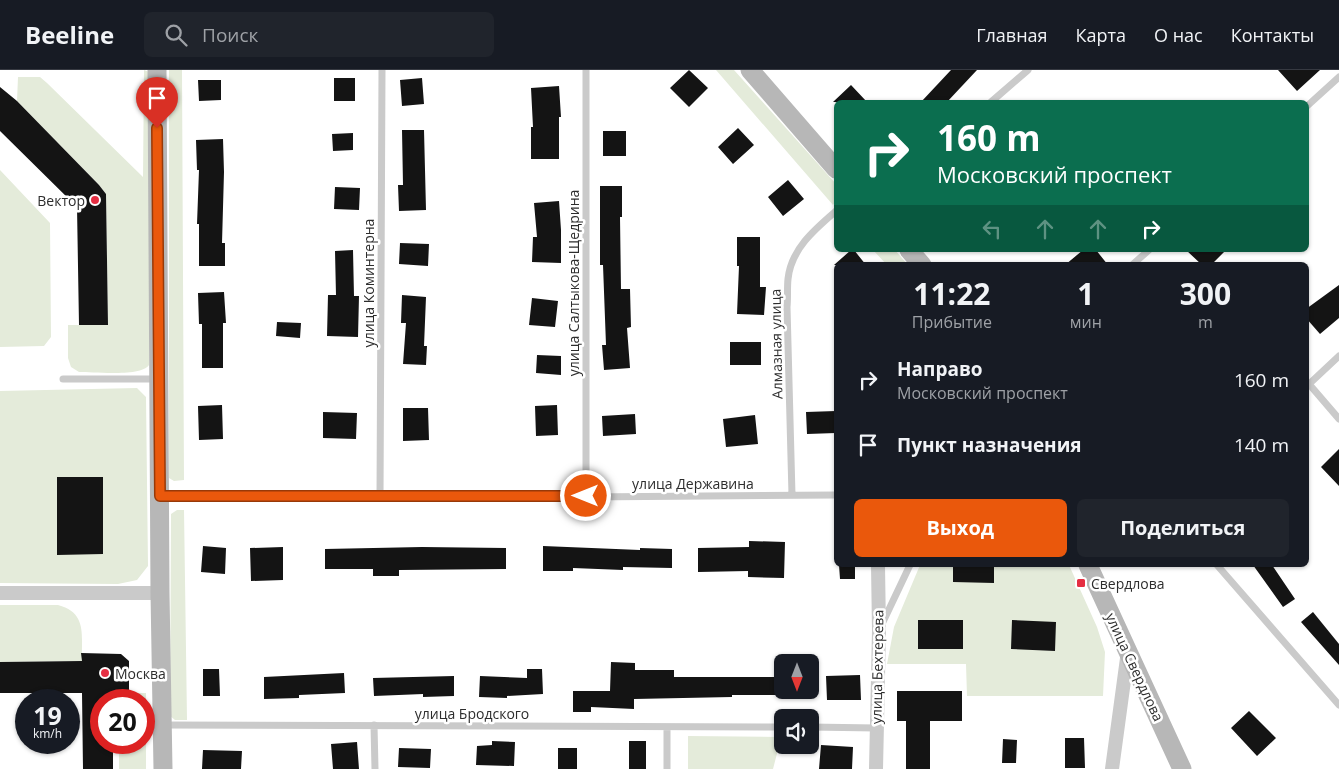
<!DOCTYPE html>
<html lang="ru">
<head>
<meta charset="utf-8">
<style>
	:root { --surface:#171b24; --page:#20242c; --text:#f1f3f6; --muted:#9ea1a6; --line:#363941; --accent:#ea580c }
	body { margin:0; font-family:"Open Sans",sans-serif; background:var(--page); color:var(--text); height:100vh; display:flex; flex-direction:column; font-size:19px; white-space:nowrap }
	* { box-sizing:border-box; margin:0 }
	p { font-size:16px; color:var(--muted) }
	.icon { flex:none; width:28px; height:28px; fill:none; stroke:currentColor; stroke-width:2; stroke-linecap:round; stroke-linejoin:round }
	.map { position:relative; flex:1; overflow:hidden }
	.sheet { position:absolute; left:834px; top:192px; width:475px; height:305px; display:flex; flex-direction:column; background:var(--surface); border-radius:8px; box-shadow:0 1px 4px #0004 }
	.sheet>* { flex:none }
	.guide { position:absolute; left:834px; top:30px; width:475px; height:152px; border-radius:8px; box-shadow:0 1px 4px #0004; background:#0b6e4f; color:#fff; overflow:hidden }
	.needle { width:32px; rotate:180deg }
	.fabs { position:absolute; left:774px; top:584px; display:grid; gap:10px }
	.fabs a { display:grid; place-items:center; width:45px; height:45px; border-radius:8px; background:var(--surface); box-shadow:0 1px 4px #0004; font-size:25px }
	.speed { position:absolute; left:15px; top:619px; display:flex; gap:10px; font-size:25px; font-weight:700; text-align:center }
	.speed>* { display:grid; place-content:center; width:65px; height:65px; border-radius:50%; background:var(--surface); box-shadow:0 1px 4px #0004; line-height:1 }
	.speed small { font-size:12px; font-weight:400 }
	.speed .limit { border:8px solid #d22; background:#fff; color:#111 }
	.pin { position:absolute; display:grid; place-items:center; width:42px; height:42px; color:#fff; margin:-51px -21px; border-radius:50% 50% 50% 0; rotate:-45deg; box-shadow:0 0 5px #0007 }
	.pin .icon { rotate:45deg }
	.me { position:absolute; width:55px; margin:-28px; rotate:270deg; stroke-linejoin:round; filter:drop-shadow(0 0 4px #0008) }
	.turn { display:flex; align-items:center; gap:18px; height:105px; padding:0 20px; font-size:22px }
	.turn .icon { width:65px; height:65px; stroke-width:2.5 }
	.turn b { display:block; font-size:35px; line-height:42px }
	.lanes { display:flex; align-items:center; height:48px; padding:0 20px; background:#0003; justify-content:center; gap:25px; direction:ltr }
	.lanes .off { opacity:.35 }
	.eta { display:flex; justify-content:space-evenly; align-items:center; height:85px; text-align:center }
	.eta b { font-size:30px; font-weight:700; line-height:35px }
	.cta { display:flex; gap:10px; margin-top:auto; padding:10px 20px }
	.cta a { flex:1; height:58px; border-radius:8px; background:var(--accent); color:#fff; font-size:20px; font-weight:700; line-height:58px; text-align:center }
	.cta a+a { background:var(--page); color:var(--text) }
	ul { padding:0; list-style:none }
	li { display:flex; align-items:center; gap:15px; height:65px; padding:0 20px }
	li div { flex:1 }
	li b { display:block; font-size:19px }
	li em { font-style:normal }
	header { display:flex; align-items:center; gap:30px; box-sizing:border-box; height:70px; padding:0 25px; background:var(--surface); border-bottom:1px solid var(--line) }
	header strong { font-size:24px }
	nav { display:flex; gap:28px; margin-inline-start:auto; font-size:18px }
	.search { width:350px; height:45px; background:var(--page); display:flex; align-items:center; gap:12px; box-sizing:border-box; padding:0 18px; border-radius:8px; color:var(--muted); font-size:19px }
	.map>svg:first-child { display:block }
</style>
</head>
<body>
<header>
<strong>Beeline</strong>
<div class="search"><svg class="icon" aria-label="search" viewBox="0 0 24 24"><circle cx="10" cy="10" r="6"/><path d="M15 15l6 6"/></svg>Поиск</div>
<nav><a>Главная</a><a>Карта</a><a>О нас</a><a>Контакты</a></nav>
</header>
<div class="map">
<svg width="1339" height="699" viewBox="0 0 1339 699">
	<rect width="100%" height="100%" fill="#fff"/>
	<!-- green -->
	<path fill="#e4ebda" d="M144,0L149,2V295C141,307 94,302 79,302L71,297L68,288V255H108L106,124L99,115L17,31L18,7H40L47,13L143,107Z
		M169,0H182L184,410L174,411L169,408Z
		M716,0H734L836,114V131L833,135Z
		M0,100L50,153L51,267L44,276L0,277Z
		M873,180H895L908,195H887Z
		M137,318L146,327L148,496L137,510L118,514L0,513V321Z
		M177,440H184L187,650H175L170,646L171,444Z
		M920,495H1069L1097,557L1105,582L1103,626H967L966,594H887L894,557Z
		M0,535H58C88,543 81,566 82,591L0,592Z
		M119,623H146V699H119V673L144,672V630H119Z
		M688,666L779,667L780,672L773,699H688Z"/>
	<!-- building -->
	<path fill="#141414" d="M689,0L708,18L689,37L670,18Z
		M951,0H977L947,32H921Z
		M1278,0H1320L1297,21Z
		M334,8H355V31H334Z
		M422,8L424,34L402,36L400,10Z
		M198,10H221V30L199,31Z
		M851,15L867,32H833Z
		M559,16L561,47H559V89H531V57H533L531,18Z
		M0,17L17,31L99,115L106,124L108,255H79L77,137L0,61Z
		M738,58L754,75L733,94L718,77Z
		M402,60H424L426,140L399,141L398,115H403Z
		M603,61H626V86H603Z
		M353,63V80L333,81L332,64Z
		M223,69L224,102L222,173H225V196H199V154H197L199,100H197L196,70Z
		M788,110L804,129L783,146L768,127Z
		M600,116H622V147H620L621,219H630L631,257L627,258L630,298L604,300L602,275H606L603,195H600Z
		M335,117L360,118L359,140L334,139Z
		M559,131L561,160V193L532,192L533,167H537L534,133Z
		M737,167H760V217H766L764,245L737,244L739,196H737Z
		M400,173L429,174L428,196L399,194Z
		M353,180L354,226H359L358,267L327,266L328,225H336L335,181Z
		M851,180H854L866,195H834Z
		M1083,180H1096L1108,195H1065Z
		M1186,180H1226L1211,195H1202Z
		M1339,215V248L1320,264L1306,248V239Z
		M224,222L226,253H223V298H202V254H199L198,223Z
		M402,225L426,227L424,276H427L426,295L403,294L406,253H401Z
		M532,228L558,231L555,257L529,255Z
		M277,252L301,253L300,268L276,266Z
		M730,272H761V295H730Z
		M537,285L561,286V305L536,303Z
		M222,335L223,369L199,370L198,336Z
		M557,335L558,365L536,366L535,336Z
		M403,338H428L429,370L403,371Z
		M836,341V363L807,364L806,342Z
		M323,342L357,343L356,369L323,368Z
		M635,344L636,364L603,366L602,346Z
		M755,345L758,374L726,377L723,349Z
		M1339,379V416L1321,397Z
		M57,407H103V484L57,485Z
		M749,471L785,472L784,508L748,507V501L698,502V478L749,477Z
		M203,476L226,478L225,504L201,502Z
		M543,476L640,480V478L672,479V498L623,497V500L573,498V501H543Z
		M283,477V510L251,511L250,478Z
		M422,477L506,478V499L399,500V506H373V499H325V479Z
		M839,495H855V509H840Z
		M953,495H994V513L953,512Z
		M1253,495H1272L1295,529L1283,537Z
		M1313,542L1339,574V595L1301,552Z
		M918,550H963V579H918Z
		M1012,550L1056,552L1055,581L1011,579Z
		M81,583L121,584L129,591V622H113V630H101V672H113V699H83L82,623H0V592L82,591Z
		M611,592L635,593V600H674V607H782V625H732V627L634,629V639L591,637V642H573V621H610Z
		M203,599H219L220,626H203Z
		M527,599H542L543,624L507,626V628L479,627L480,606L527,608Z
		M344,603L345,623L299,625V628L264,629V607Z
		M860,605L861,630H827L826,606Z
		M454,606V626L423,627V624L374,626L373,608Z
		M897,621H962V651H930V699H906V651H897Z
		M1249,641L1276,668L1257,686L1231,658Z
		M1065,668H1084L1085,698H1065Z
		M1003,669L1017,670L1016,693H1002Z
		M492,671L515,672L514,696L476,695L477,676L492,675Z
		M629,671H646V699H629Z
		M357,672L359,699H333L331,674Z
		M821,675L853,677L852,699H819Z
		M399,678L431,679L430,698L398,697Z
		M558,678H577V699H558Z
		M203,680L242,681L241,699H202Z"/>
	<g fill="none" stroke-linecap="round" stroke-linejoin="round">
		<!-- lane -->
		<path stroke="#cacaca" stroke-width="7" d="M991,32L1028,0
			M1306,37L1339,7
			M1132,195L1149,180
			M63,309H158
			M1309,314L1339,349
			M1307,316L1339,286
			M792,425L787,237C788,228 787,218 788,209C791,179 815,159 836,141
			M160,426L586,427L836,425
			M380,427L382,0
			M586,427V0
			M1217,495L1339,635
			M882,554L910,495
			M163,655L782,657
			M374,655L375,699
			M810,657L876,658
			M667,699V657"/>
		<!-- street -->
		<path stroke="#cacaca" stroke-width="14" d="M0,523H160
			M876,699L879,561L878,495
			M1112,699L1128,581"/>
		<!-- secondary -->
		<path stroke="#b7b7b7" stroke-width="19" d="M157,0L160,523L163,699
			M750,0L836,99
			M909,180L922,195
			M1088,495L1182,699"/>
	</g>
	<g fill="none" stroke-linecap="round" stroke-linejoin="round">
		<!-- route casing -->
		<g stroke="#983908" stroke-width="12">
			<path id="route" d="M157,58L160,426H586"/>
		</g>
		<!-- route -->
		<use href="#route" stroke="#ea580c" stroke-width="9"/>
	</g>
	<!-- markers -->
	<g fill="#e52e42" stroke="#fff" stroke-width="2">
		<circle cx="95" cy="130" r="5"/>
		<rect x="1076" y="508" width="10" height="10" rx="2.5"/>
		<circle cx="105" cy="603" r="5"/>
	</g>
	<g text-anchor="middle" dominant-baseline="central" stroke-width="5" stroke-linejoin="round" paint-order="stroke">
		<!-- poi labels -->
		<g font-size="14" fill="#2d2d2d" stroke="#fff" text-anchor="start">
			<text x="85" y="130" text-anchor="end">Вектор</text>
			<text x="1091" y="513">Свердлова</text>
			<text x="115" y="603">Москва</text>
		</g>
		<!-- street labels -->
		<g font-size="14" fill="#2d2d2d" stroke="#fff">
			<text transform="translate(368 213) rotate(-90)">улица Коминтерна</text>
			<text transform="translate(573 213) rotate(-90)">улица Салтыкова-Щедрина</text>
			<text transform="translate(776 274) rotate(-91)">Алмазная улица</text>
			<text x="693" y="413">улица Державина</text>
			<text transform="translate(877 597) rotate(-89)">улица Бехтерева</text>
			<text transform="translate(1135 597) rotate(65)">улица Свердлова</text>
			<text x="472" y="643">улица Бродского</text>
		</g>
	</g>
</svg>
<div class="fabs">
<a><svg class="needle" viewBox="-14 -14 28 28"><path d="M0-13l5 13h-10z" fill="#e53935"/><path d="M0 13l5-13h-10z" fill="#9ea1a6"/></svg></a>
<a><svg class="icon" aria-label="sound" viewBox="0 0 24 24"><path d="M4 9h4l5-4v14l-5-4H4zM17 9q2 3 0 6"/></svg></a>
</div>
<div class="speed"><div>19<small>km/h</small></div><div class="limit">20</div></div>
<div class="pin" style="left:157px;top:58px;background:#d93025"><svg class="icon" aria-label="arrive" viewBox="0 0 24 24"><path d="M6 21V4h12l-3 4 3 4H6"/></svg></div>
<svg class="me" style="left:586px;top:426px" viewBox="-20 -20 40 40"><circle r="17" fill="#ea580c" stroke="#fff" stroke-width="3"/><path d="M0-11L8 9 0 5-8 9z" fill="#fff"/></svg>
<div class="guide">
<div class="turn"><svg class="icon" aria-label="right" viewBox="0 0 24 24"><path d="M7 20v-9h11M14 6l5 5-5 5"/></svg><div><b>160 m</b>Московский проспект</div></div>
<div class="lanes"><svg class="icon off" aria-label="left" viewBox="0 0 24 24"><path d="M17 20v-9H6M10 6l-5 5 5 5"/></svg><svg class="icon off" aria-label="ahead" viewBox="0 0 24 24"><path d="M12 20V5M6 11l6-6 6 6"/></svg><svg class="icon off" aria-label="ahead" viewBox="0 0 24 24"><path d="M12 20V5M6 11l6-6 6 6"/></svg><svg class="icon" aria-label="right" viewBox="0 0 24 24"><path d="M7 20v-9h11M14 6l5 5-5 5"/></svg></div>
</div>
<section class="sheet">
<div class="eta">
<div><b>11:22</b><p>Прибытие</p></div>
<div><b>1</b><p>мин</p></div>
<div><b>300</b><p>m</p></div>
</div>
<ul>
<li><svg class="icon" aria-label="right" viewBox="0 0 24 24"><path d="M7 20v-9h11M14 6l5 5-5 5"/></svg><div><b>Направо</b><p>Московский проспект</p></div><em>160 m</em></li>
<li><svg class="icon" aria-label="arrive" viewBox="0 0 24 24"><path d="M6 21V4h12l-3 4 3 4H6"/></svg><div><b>Пункт назначения</b></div><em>140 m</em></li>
</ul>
<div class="cta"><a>Выход</a><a>Поделиться</a></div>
</section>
</div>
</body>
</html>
